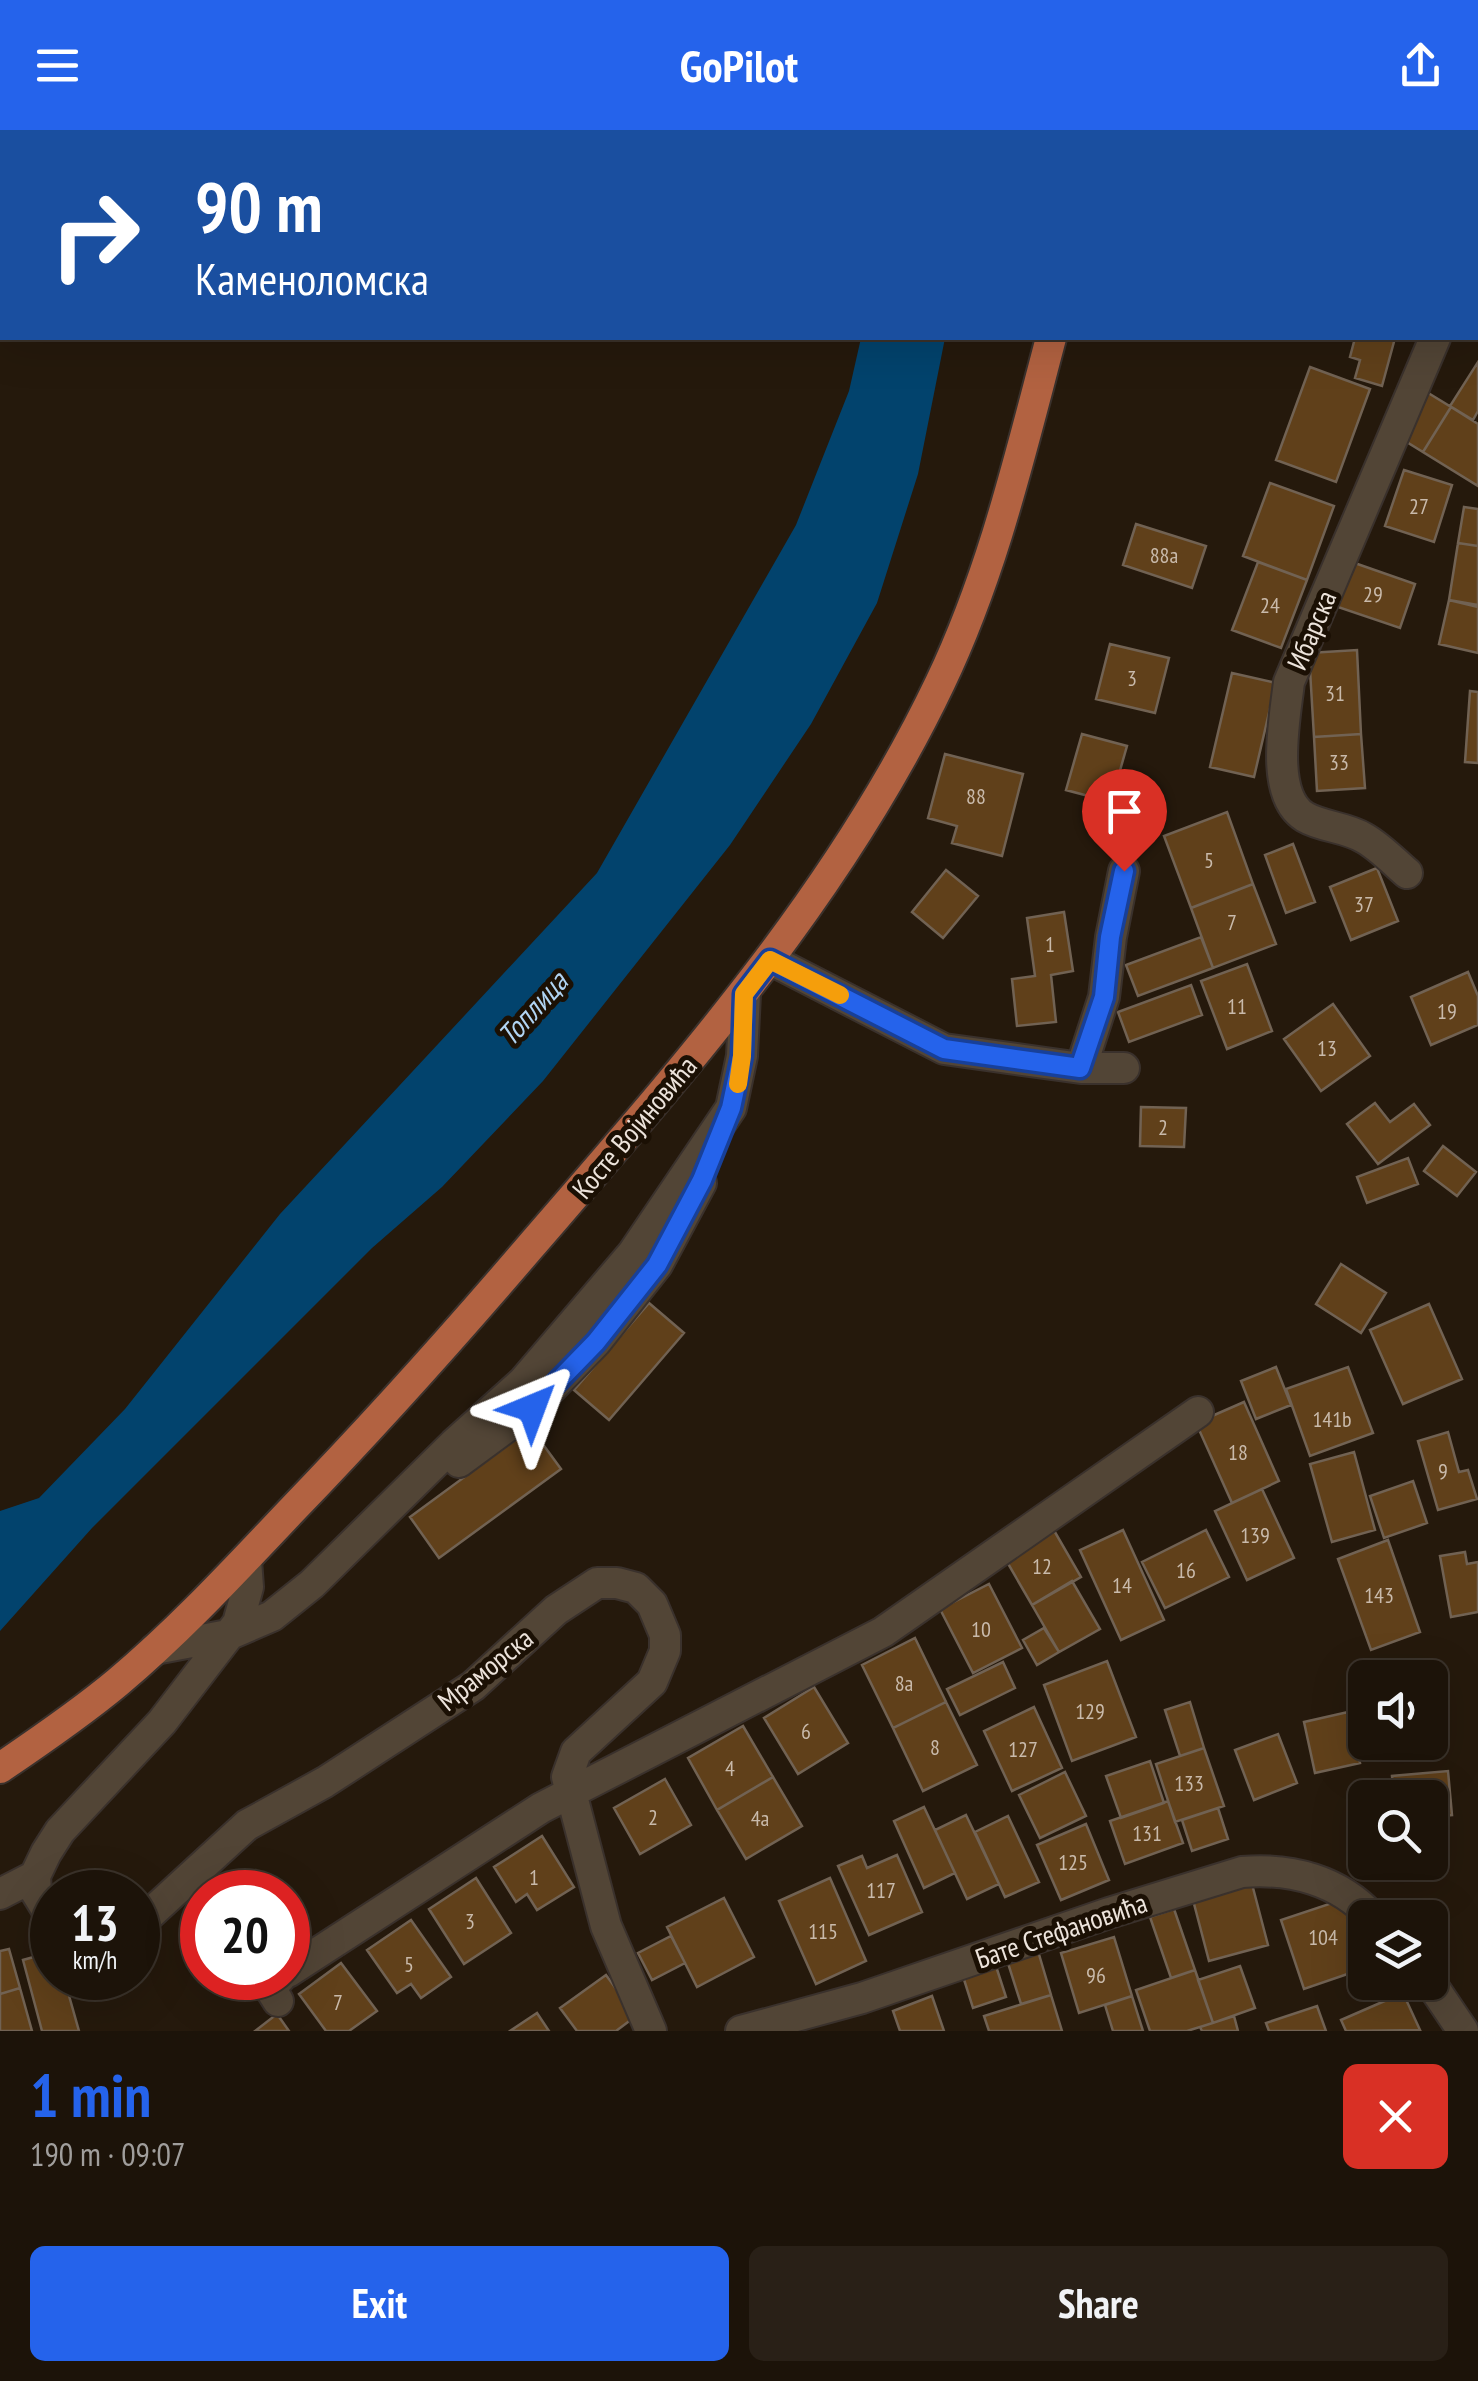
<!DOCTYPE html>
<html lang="en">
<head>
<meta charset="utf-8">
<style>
	:root { --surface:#1c1309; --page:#292017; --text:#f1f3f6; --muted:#a09e9c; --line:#3a322a; --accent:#2563eb }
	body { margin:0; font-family:"PT Sans Narrow",sans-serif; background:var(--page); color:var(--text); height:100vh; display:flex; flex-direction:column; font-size:38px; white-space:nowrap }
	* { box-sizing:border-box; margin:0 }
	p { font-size:32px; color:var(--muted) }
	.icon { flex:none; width:55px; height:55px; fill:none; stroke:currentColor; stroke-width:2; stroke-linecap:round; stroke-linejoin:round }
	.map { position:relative; height:1901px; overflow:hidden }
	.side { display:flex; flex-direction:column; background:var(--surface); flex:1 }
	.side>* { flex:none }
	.hud { position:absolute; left:0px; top:0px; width:1480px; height:210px; box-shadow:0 10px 40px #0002,0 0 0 2px var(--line); background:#1a4fa0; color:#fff; overflow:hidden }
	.buttons { position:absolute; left:1348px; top:1530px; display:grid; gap:20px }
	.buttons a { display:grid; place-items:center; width:100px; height:100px; border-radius:15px; background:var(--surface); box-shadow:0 10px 40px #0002,0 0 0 2px var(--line); font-size:50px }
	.speed { position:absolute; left:30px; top:1740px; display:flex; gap:20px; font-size:50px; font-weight:700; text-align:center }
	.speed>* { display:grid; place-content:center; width:130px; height:130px; border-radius:50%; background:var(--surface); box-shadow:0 10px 40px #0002,0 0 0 2px var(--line); line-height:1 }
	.speed small { font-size:25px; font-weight:400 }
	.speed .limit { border:15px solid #d22; background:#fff; color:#111 }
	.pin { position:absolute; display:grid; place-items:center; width:85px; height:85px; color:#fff; margin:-102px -42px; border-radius:50% 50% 50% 0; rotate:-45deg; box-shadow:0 0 10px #0007 }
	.pin .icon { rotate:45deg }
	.me { position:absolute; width:110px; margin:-55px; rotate:44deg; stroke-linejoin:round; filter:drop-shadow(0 0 8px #0008) }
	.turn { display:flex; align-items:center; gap:35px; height:210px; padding:0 30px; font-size:45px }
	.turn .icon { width:130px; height:130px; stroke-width:2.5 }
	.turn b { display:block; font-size:70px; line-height:85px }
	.round { display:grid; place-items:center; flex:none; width:105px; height:105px; border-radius:15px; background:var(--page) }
	.summary { display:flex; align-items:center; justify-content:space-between; height:170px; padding:0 30px }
	h1 { font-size:60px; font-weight:600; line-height:75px; color:var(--accent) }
	.primary-button { display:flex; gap:20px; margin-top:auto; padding:20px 30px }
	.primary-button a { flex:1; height:115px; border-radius:15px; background:var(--accent); color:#fff; font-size:40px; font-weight:600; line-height:115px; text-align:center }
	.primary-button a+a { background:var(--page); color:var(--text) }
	header { display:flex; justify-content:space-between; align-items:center; height:130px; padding:0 30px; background:var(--accent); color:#fff; font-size:45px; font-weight:600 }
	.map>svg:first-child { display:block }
</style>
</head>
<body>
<header><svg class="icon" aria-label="menu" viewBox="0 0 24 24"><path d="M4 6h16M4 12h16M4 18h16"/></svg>GoPilot<svg class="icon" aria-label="share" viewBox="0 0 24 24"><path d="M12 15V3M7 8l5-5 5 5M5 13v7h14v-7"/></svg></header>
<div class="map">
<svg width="1478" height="1901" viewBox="0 0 1478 1901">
	<rect width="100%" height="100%" fill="#25190c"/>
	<!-- water -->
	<path fill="#02436d" d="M861,208H945L918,344L877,473L811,594L730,715L543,951L442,1057L372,1118L92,1398L0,1501V1381L39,1368L125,1279L280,1084L597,743L796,395L849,261Z"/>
	<!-- building -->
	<path fill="#60401a" stroke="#716253" stroke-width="2.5" d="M1355,208H1395L1382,256L1355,248L1360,230L1350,227Z
		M1478,232V281L1473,290L1450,276Z
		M1310,237L1370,259L1336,352L1276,330Z
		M1425,261L1451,277L1423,322L1397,306Z
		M1451,277L1478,294V356L1423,322Z
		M1404,340L1452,355L1434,412L1385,396Z
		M1270,353L1334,376L1307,450L1243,426Z
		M1464,377L1478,379V416L1458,413Z
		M1136,394L1206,416L1192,458L1123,435Z
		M1458,413L1478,416V475L1449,470Z
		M1346,430L1415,454L1400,498L1332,475Z
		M1258,432L1307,450L1281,518L1232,500Z
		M1449,470L1478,477V523L1439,514Z
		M1110,514L1169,528L1155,583L1096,569Z
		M1357,520L1361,604L1314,607L1309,523Z
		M1232,543L1276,553L1254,647L1210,637Z
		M1470,561L1478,562V633L1465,632Z
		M1082,604L1127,616L1111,672L1066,660Z
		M1361,604L1365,658L1317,661L1314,607Z
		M945,624L1023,644L1002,726L952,713L957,696L928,688Z
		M1227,682L1253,754L1191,778L1164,706Z
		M1293,714L1315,772L1286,783L1265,725Z
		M1377,738L1398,791L1351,810L1330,757Z
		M946,740L978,766L943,808L912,782Z
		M1253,754L1276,814L1213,838L1191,778Z
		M1064,782L1073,841L1051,845L1056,892L1017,896L1012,849L1035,846L1027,788Z
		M1201,807L1213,838L1138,866L1126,835Z
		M1247,834L1272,901L1227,919L1201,851Z
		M1468,842L1478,866V895L1431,915L1411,867Z
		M1191,855L1202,885L1129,912L1118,882Z
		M1333,874L1370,926L1321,961L1284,909Z
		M1375,973L1390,992L1414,974L1430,995L1378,1034L1347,994Z
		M1141,977L1186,978L1184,1017L1140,1016Z
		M1443,1016L1476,1042L1457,1066L1424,1041Z
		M1408,1028L1418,1054L1367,1073L1357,1047Z
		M1341,1134L1386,1163L1361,1203L1316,1174Z
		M649,1173L684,1203L609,1290L574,1260Z
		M1429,1174L1462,1249L1403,1274L1370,1200Z
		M1276,1237L1291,1275L1256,1289L1241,1251Z
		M1348,1237L1373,1303L1310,1326L1286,1259Z
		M1244,1272L1279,1351L1232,1373L1196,1293Z
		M531,1298L561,1339L439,1428L410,1387Z
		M1448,1302L1459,1342L1468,1340L1477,1369L1438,1380L1418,1311Z
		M1354,1322L1375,1400L1332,1412L1310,1334Z
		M1413,1351L1427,1393L1384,1408L1370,1366Z
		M1262,1359L1294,1428L1247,1450L1215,1381Z
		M1052,1397L1081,1447L1032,1475L1003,1425Z
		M1123,1400L1164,1490L1121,1510L1080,1420Z
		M1206,1400L1229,1447L1165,1478L1142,1432Z
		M1388,1410L1420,1502L1371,1520L1338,1429Z
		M1465,1422L1467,1434L1478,1432V1482L1451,1487L1440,1426Z
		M1072,1451L1100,1499L1059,1522L1032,1475Z
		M989,1454L1022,1518L973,1543L940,1479Z
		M1044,1498L1059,1522L1037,1535L1023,1510Z
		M915,1508L946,1572L893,1598L862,1535Z
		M1107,1531L1136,1607L1072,1631L1044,1555Z
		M1003,1532L1015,1558L960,1585L947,1559Z
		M814,1557L848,1613L798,1644L764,1588Z
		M946,1572L977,1635L923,1661L893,1598Z
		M1190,1572L1204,1618L1180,1626L1165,1580Z
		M1034,1577L1062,1638L1012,1661L984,1601Z
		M1348,1582L1360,1633L1315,1643L1304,1592Z
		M743,1596L773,1647L717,1680L688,1628Z
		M1278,1604L1297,1653L1254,1670L1235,1620Z
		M1204,1618L1224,1676L1175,1692L1156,1634Z
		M1150,1631L1164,1673L1121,1688L1106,1646Z
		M1448,1641L1452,1685L1430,1687V1668H1394L1392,1646Z
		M1065,1642L1086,1686L1040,1708L1019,1665Z
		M773,1647L802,1696L746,1729L717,1680Z
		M665,1649L691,1695L640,1724L614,1678Z
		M1168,1671L1183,1713L1125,1734L1110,1691Z
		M924,1677L955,1743L924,1758L894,1691Z
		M1218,1678L1228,1709L1192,1721L1182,1690Z
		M966,1685L999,1754L967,1769L935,1700Z
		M1008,1686L1039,1752L1005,1767L975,1702Z
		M1086,1694L1109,1750L1061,1770L1037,1715Z
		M542,1706L574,1757L537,1780L527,1764L516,1772L494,1737Z
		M897,1725L922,1782L869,1805L838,1736L862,1726L867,1738Z
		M476,1748L511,1803L464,1834L429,1779Z
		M830,1748L866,1831L816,1854L779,1771Z
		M1252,1754L1268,1815L1209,1831L1193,1770Z
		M724,1768L754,1827L697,1857L667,1797Z
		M1347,1768L1365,1825V1838L1304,1859L1281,1790Z
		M1174,1779L1195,1840L1171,1848L1150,1787Z
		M411,1790L451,1847L421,1868L411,1854L397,1863L367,1820Z
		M671,1806L685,1833L652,1850L638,1823Z
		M1114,1807L1132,1866L1079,1883L1061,1823Z
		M9,1819L20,1858L0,1864V1821Z
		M1038,1821L1051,1865L1021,1874L1007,1830Z
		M52,1822V1848H64L79,1901H42L23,1830Z
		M994,1830L1006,1867L973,1878L961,1840Z
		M341,1833L377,1881L349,1901H326L299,1864Z
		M1240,1836L1255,1878L1213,1893L1198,1850Z
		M1195,1840L1213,1893L1187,1901H1150L1136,1860Z
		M606,1845L636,1886L616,1901H577L560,1878Z
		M20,1858L32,1901H0V1864Z
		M1403,1863L1420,1900L1346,1901L1341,1890Z
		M1051,1865L1062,1901H989L984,1886Z
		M932,1866L944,1901H900L893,1881Z
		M1132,1866L1143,1901H1113L1105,1875Z
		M1317,1876L1326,1901H1269L1266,1893Z
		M537,1883L549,1901H510Z
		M277,1884L289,1901H255Z
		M1234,1886L1238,1901H1202L1200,1897Z"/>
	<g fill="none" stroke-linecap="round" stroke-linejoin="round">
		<!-- minor casing -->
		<g stroke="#3a312c" stroke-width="34">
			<path id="minor" d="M1441,0V2
				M1478,95V96
				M1407,743C1393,731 1380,717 1364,708C1346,697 1322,697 1305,687C1269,665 1285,588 1289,552L1435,208
				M771,830L944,919L1081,938H1124
				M1081,938L1104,867L1111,807L1124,741
				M459,1332L532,1278L596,1212L657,1135L701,1053
				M155,1519L228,1505L272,1486L312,1454L454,1314L523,1252L633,1123L731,978L742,926L745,864
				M0,1764L35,1746
				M52,1788L36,1762L35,1746L46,1723L60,1701L162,1592L238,1493L248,1457L246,1430
				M138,1795L247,1695L325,1652L473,1556L556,1480L597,1453H617L636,1458L652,1474L665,1505V1521L652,1552L576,1622L567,1647L606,1796L651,1901
				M288,1842L541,1678L883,1502L1198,1282
				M1430,1852L1463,1901
				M278,1871L268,1855L280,1848
				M741,1901L862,1868L1109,1783L1242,1742C1291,1738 1339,1750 1373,1788"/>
		</g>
		<!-- major casing -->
		<g stroke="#3a312c" stroke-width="34">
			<path id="major" d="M1103,2L1104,0
				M0,1638C40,1611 81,1583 118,1552C180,1500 236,1439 292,1380C374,1295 453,1207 530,1117C682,941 839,765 940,553C993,442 1020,325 1051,208"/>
		</g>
		<!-- minor -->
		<use href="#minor" stroke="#524536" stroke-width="30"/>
		<!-- major -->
		<use href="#major" stroke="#b26241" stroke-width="30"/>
	</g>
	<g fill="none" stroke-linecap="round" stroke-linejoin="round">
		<!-- route casing -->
		<g stroke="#184099" stroke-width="25">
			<path id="route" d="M532,1278L596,1212L657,1135L702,1050L731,978L742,926L744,864L770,830L944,919L1080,938L1104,867L1110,807L1124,741"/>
		</g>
		<!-- route -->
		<use href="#route" stroke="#2563eb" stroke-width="18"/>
		<!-- slow -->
		<path stroke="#f59e0b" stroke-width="18" d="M738,954L742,926L744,864L770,830L840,865"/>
	</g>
	<g text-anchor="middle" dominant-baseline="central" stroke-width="10" stroke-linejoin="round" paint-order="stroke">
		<!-- number labels -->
		<g font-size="22" fill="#c9baab">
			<text x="1419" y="376">27</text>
			<text x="1164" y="425">88a</text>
			<text x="1373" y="464">29</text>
			<text x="1270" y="475">24</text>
			<text x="1132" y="548">3</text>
			<text x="1335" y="563">31</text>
			<text x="1339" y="632">33</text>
			<text x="976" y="666">88</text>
			<text x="1209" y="730">5</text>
			<text x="1364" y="774">37</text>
			<text x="1232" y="792">7</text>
			<text x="1050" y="814">1</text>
			<text x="1237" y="876">11</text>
			<text x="1447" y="881">19</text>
			<text x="1327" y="918">13</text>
			<text x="1163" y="997">2</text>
			<text x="1332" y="1289">141b</text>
			<text x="1238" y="1322">18</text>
			<text x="1443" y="1341">9</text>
			<text x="1255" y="1405">139</text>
			<text x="1042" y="1436">12</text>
			<text x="1186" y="1440">16</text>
			<text x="1122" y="1455">14</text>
			<text x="1379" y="1465">143</text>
			<text x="981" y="1499">10</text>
			<text x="904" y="1553">8a</text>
			<text x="1090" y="1581">129</text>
			<text x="806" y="1601">6</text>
			<text x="935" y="1617">8</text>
			<text x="1023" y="1619">127</text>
			<text x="730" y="1638">4</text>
			<text x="1189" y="1653">133</text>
			<text x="653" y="1687">2</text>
			<text x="760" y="1688">4a</text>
			<text x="1147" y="1703">131</text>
			<text x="1073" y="1732">125</text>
			<text x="534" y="1747">1</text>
			<text x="881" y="1760">117</text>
			<text x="470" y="1791">3</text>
			<text x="823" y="1801">115</text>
			<text x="1323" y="1807">104</text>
			<text x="409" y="1834">5</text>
			<text x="1096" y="1845">96</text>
			<text x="338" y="1872">7</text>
		</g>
		<!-- street labels -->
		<g font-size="28" fill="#ece3db" stroke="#1b1004">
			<text transform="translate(1311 500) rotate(-67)">Ибарска</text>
			<text transform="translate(634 997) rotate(-50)">Косте Војиновића</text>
			<text transform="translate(485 1539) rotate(-39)">Мраморска</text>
			<text transform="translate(1061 1800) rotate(-19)">Бате Стефановића</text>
		</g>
		<!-- water labels -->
		<g font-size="30" font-style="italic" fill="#b1d4f3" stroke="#1b1004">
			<text transform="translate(532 878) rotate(-48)">Топлица</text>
		</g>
	</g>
</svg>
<div class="buttons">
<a><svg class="icon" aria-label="sound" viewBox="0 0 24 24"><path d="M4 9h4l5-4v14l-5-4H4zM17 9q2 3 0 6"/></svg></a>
<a><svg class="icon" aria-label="search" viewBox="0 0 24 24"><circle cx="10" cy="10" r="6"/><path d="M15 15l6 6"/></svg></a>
<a><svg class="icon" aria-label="layers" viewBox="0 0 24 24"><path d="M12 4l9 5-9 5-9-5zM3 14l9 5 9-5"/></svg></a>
</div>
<div class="speed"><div>13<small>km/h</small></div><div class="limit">20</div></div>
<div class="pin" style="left:1124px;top:741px;background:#d93025"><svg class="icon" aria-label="arrive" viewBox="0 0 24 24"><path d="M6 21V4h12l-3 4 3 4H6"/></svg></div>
<svg class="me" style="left:532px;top:1278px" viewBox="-20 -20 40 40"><path d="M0-17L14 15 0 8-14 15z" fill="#2563eb" stroke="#fff" stroke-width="4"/></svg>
<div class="hud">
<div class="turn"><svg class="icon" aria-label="right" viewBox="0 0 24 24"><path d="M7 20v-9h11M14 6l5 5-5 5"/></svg><div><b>90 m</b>Каменоломска</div></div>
</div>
</div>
<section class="side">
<div class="summary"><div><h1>1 min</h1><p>190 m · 09:07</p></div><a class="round" style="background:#d93025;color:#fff"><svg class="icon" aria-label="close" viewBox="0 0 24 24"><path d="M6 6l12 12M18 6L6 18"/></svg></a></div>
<div class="primary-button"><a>Exit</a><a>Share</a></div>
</section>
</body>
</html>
